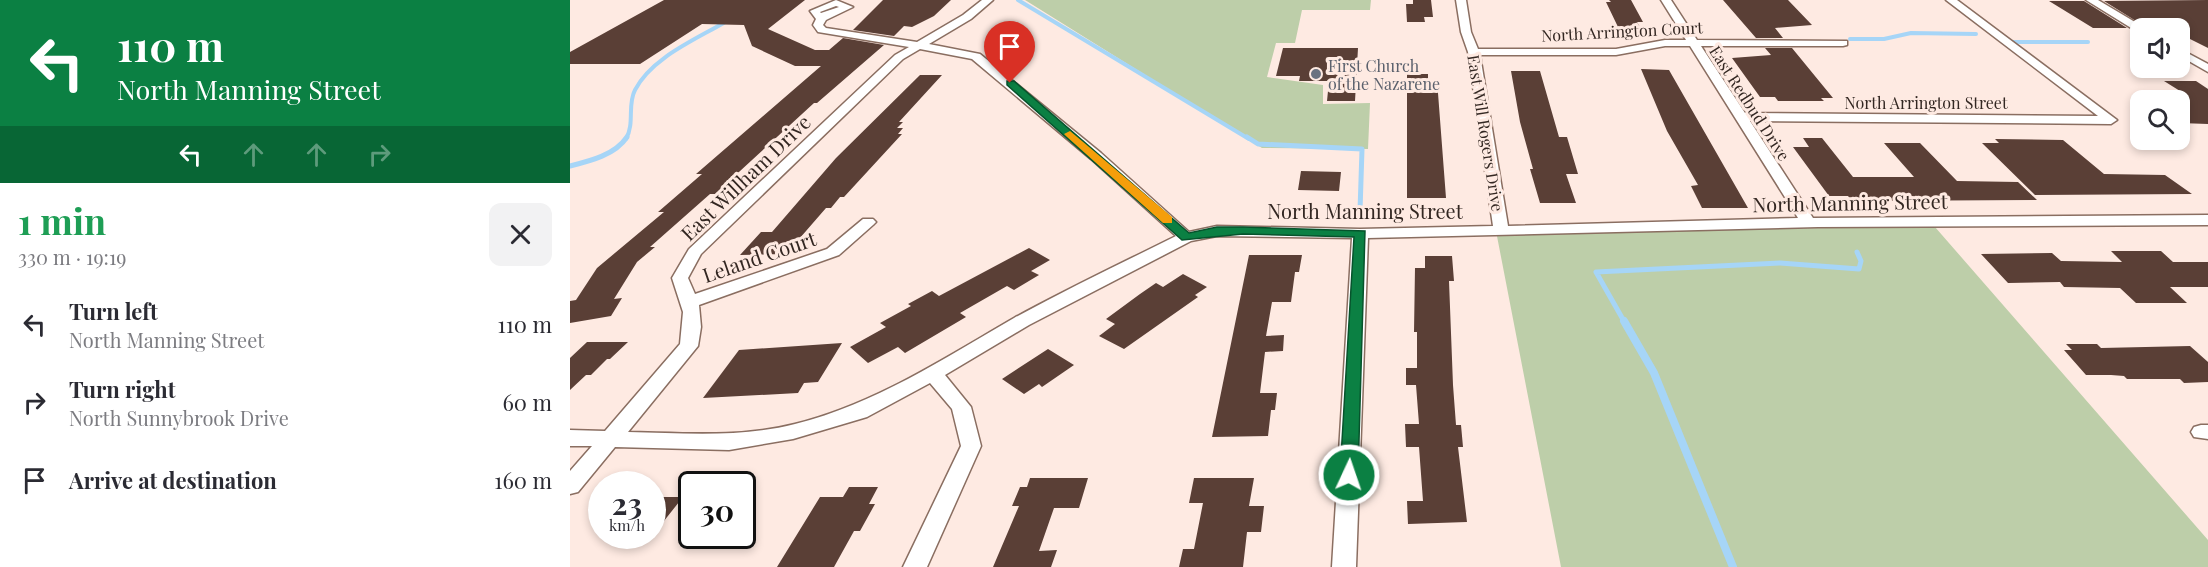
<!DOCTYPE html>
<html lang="en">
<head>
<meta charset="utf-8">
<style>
	:root { --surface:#fff; --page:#f2f2f3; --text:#2b2b33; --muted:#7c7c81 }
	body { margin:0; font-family:"Playfair Display",serif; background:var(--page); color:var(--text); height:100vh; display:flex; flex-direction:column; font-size:22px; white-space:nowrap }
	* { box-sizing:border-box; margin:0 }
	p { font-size:20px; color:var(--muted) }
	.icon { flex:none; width:33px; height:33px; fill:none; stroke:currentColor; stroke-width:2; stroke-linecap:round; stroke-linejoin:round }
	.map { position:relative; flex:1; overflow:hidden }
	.panel { display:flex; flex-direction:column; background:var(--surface); width:570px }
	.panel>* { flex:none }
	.hud { background:#0b8043; color:#fff; overflow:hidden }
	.tools { position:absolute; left:1560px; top:18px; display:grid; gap:12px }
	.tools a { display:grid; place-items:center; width:60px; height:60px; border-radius:12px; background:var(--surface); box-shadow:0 3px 9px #0003; font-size:30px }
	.speed { position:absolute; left:18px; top:471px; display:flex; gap:12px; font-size:30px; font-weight:700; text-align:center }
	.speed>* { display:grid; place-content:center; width:78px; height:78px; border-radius:50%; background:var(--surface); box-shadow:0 3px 9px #0003; line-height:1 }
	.speed small { font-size:15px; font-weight:400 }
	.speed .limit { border:3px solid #111; border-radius:9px; background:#fff; color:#111 }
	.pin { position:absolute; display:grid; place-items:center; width:51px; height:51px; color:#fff; margin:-62px -26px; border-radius:50% 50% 50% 0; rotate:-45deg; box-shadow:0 0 6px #0007 }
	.pin .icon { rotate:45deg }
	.me { position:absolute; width:66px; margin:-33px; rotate:3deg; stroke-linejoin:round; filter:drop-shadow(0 0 4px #0008) }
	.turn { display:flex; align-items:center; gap:21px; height:126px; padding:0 18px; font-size:27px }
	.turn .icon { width:78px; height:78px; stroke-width:2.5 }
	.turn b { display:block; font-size:42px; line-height:51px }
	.lanes { display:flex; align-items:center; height:57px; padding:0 18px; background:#0003; justify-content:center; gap:30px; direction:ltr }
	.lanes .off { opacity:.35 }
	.round { display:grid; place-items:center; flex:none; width:63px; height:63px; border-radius:12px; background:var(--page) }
	.headline { display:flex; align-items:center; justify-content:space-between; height:102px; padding:0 18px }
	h1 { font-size:36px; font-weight:700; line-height:45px; color:#1e9e55 }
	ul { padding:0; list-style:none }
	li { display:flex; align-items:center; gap:18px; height:78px; padding:0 18px }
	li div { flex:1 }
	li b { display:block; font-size:22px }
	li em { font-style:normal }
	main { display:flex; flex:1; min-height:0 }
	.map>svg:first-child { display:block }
</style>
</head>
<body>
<main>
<section class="panel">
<div class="hud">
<div class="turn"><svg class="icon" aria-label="left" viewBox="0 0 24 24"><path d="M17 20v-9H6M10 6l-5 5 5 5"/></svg><div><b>110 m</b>North Manning Street</div></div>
<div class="lanes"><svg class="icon" aria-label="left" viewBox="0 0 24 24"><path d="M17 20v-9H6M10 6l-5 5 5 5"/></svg><svg class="icon off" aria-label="ahead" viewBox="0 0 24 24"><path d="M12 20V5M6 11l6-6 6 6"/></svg><svg class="icon off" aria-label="ahead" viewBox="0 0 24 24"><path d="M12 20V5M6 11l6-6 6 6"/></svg><svg class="icon off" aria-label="right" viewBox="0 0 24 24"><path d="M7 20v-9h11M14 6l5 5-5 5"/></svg></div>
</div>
<div class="headline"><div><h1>1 min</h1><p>330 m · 19:19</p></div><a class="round"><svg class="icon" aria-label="close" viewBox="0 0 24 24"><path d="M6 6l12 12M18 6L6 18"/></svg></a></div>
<ul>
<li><svg class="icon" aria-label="left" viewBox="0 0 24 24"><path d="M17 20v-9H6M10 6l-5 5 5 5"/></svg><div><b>Turn left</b><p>North Manning Street</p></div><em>110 m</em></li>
<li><svg class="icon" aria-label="right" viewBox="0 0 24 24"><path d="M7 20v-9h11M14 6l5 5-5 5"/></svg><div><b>Turn right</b><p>North Sunnybrook Drive</p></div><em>60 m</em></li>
<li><svg class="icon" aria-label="arrive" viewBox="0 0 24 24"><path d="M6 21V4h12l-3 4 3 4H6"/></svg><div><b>Arrive at destination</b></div><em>160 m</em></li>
</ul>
</section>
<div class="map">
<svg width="1638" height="567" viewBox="0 0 1638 567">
	<rect width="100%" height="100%" fill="#feeae2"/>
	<!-- green -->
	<path fill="#bdcea9" d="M455,0H801L800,10H732L725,43H706L697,77L753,85V104L800,103L798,149L692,148Z
		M1365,227L1638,540V567H991L926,231Z"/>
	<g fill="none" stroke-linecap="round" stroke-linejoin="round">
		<!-- stream-far2 -->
		<path stroke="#a6d5f7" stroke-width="4" d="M448,0L679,139
			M1280,39H1314L1341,33L1406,34
			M1442,42H1518
			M56,139C65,123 57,105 65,90C82,57 127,39 157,21"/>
		<!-- stream-far1 -->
		<path stroke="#a6d5f7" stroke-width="5" d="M677,137L688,144L792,149L790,211
			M0,166C20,161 45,155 57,137
			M1055,323L1026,272L1210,263L1289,269L1291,261L1287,252"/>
		<!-- stream -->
		<path stroke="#a6d5f7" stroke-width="8" d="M1054,321L1084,373L1163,567"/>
	</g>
	<!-- building -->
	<path fill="#5a3f36" d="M94,0H235L198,29L245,50H259L273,38L314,45L247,103H244L145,194H140L80,247H85L67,262L44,299L52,298L41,316L0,323V301L6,300L27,268L94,212H88L132,174H126L251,66H225L182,46L174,25L132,24L70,64H0V52Z
		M313,0H381L364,16L342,27L334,26L324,36L283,30Z
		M843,0H861L863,17H854L855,22H837L836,4H843Z
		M1039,0H1061L1073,22H1067L1070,27H1048L1036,2H1041Z
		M1153,0H1218L1242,25L1205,28L1213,38H1186Z
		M1638,0V48L1610,34V28H1577L1534,1Z
		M1479,1H1514L1557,28H1523Z
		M713,48H788L785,101H757L759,81H729L730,76H706Z
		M1195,48H1222L1263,98H1251L1254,101H1208L1205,97H1190L1162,58L1201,55Z
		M1071,69L1099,70L1178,208H1132L1121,186L1128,185L1097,131Z
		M941,71H970L989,137H997L1008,174H996L1006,203H970L960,169H963L950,122Z
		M837,74H858V80H867L876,198H837Z
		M350,75H372L329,122H333L327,128H333L328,134H332L274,197H270L261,208H256L216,254L170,255L191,232H202L266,158Z
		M1594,81H1626L1638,89V124L1610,123V91Z
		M1233,138H1252L1283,177H1344L1314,143H1350L1387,181L1448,182L1467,200L1282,201L1278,196H1259L1223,147H1239Z
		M1425,139L1493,140L1534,174L1595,175L1622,194L1465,195L1412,143H1429Z
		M731,171L771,172L769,191L728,190Z
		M459,248L480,260L461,271L469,275L444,290L437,286L390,313L396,317L335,353L328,347L298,363L280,347L316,327L310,323L341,306L338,304L362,291L369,296Z
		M1541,251H1591L1603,262H1638V287H1600L1617,303H1566L1550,288L1494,287L1490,282L1438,283L1411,254L1482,253L1491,261L1552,262Z
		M679,255H732L729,272H725L721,302H702L696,336L714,335L713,351L695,352L690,393H707L705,410H701L698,436L642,437Z
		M855,256H882L884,281H879L883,385L886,425H891L893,447H888L897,522L838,524L837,501H853L849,447H836L835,424H849L846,385H836V368H847V332H844L845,268H855Z
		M613,274L637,287L625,295L628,297L554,349L529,336L545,324L536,319L570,294L586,283L593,287Z
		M17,342H58L40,359H37L21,375H16L0,390V358Z
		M272,343L248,382L234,383L228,393L133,398L169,350Z
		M1496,344H1527L1531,348L1620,346L1638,362V382L1614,383L1610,379H1557L1554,376L1541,375H1516L1494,350H1502Z
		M478,349L504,365L472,387L469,384L454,394L432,379Z
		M460,478H518L509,508H484L469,551L487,550L481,567H423L449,506H442L450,487H457Z
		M624,478H684L679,506H694L691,532H677L673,567H609L613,549H624L633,503H619Z
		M279,487H308L299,504H305L290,531H284L264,567H207L250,497H273Z
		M82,497H113L82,536Z"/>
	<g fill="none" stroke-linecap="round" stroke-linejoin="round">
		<!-- minor casing -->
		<g stroke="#8a6e61" stroke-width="3">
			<path id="minor" d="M266,0L283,7L256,20L253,25L256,28L347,42L393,15L412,0H423L401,19L359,44L410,54L531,153L619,232L647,226L790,229L923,226L898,52L891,32L886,0H896L901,32L908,49H1046L1095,40H1116L1091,0H1101L1127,40L1277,41V45L1273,46H1131L1175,113L1528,116L1376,0H1387L1547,120L1541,124L1180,121L1243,218L1638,215V225L1248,227L798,238L786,567H762L782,238L647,236L621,241L459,325L375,375L401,407L411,446L357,567H333L391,446L382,409L360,383L297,417L223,439L159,450L45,447L8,492L0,494V471L22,446H0V430L35,431L110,344L113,312L102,278L119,249L325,55L339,47L248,32L243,25L246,19L240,11ZM266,6L269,7L251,13L250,12ZM1095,46H1120L1228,218L938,226L910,55H1046ZM350,49L402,59L521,159L606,236C552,263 497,289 444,318C373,359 305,404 225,424C170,438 113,433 58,432L128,346L131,327L129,305L269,255L303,225L306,222L303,219H293L257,249L125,294L118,278L131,254L333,59Z
				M1516,0H1528L1575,28L1566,31Z
				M1610,49L1638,64V72L1610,56Z
				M1631,425H1638V439L1624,437L1621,432L1624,427Z"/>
		</g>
		<!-- minor -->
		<use href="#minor" fill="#fff" fill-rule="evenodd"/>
	</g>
	<!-- route -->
	<path fill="#0b8043" stroke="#07532c" stroke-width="1.5" d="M437,81H444L619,233L647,227H673L795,231L788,475L785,480H773L770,475L784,237L673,234L612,240L437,85Z"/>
	<!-- slow -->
	<path fill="#f59e0b" d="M500,131L602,217V223H593L496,136L494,134Z"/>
	<!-- markers -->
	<circle fill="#6b7280" stroke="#feeae2" stroke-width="2" cx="746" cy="74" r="6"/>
	<g text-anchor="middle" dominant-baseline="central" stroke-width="6" stroke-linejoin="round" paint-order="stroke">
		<!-- far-street labels -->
		<g font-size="16" fill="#332722" stroke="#feeae2">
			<text transform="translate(1052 31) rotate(-3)">North Arrington Court</text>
			<text x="1356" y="102">North Arrington Street</text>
			<text transform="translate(1180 103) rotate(57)">East Redbud Drive</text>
			<text transform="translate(916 133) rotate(81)">East Will Rogers Drive</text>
		</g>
		<!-- far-worship labels -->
		<g font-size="16" fill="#5b616d" stroke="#feeae2" text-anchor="start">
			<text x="758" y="65">First Church<tspan x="758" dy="18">of the Nazarene</tspan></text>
		</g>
		<!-- street labels -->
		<g font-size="20" fill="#332722" stroke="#feeae2">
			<text transform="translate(175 177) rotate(-44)">East Willham Drive</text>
			<text transform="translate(1280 202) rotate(-1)">North Manning Street</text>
			<text x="795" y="210">North Manning Street</text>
			<text transform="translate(189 256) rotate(-19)">Leland Court</text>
		</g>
	</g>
</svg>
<div class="tools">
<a><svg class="icon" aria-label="sound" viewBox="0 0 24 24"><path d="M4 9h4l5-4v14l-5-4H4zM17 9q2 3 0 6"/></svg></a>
<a><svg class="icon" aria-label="search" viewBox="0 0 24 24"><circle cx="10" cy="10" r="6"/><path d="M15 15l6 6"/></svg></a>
</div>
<div class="speed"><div>23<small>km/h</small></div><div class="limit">30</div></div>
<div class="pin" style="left:440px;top:83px;background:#d93025"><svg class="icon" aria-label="arrive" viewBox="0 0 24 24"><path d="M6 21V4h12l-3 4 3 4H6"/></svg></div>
<svg class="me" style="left:779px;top:475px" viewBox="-20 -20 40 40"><circle r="17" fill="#0b8043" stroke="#fff" stroke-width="3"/><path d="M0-11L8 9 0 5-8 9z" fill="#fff"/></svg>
</div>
</main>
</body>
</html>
